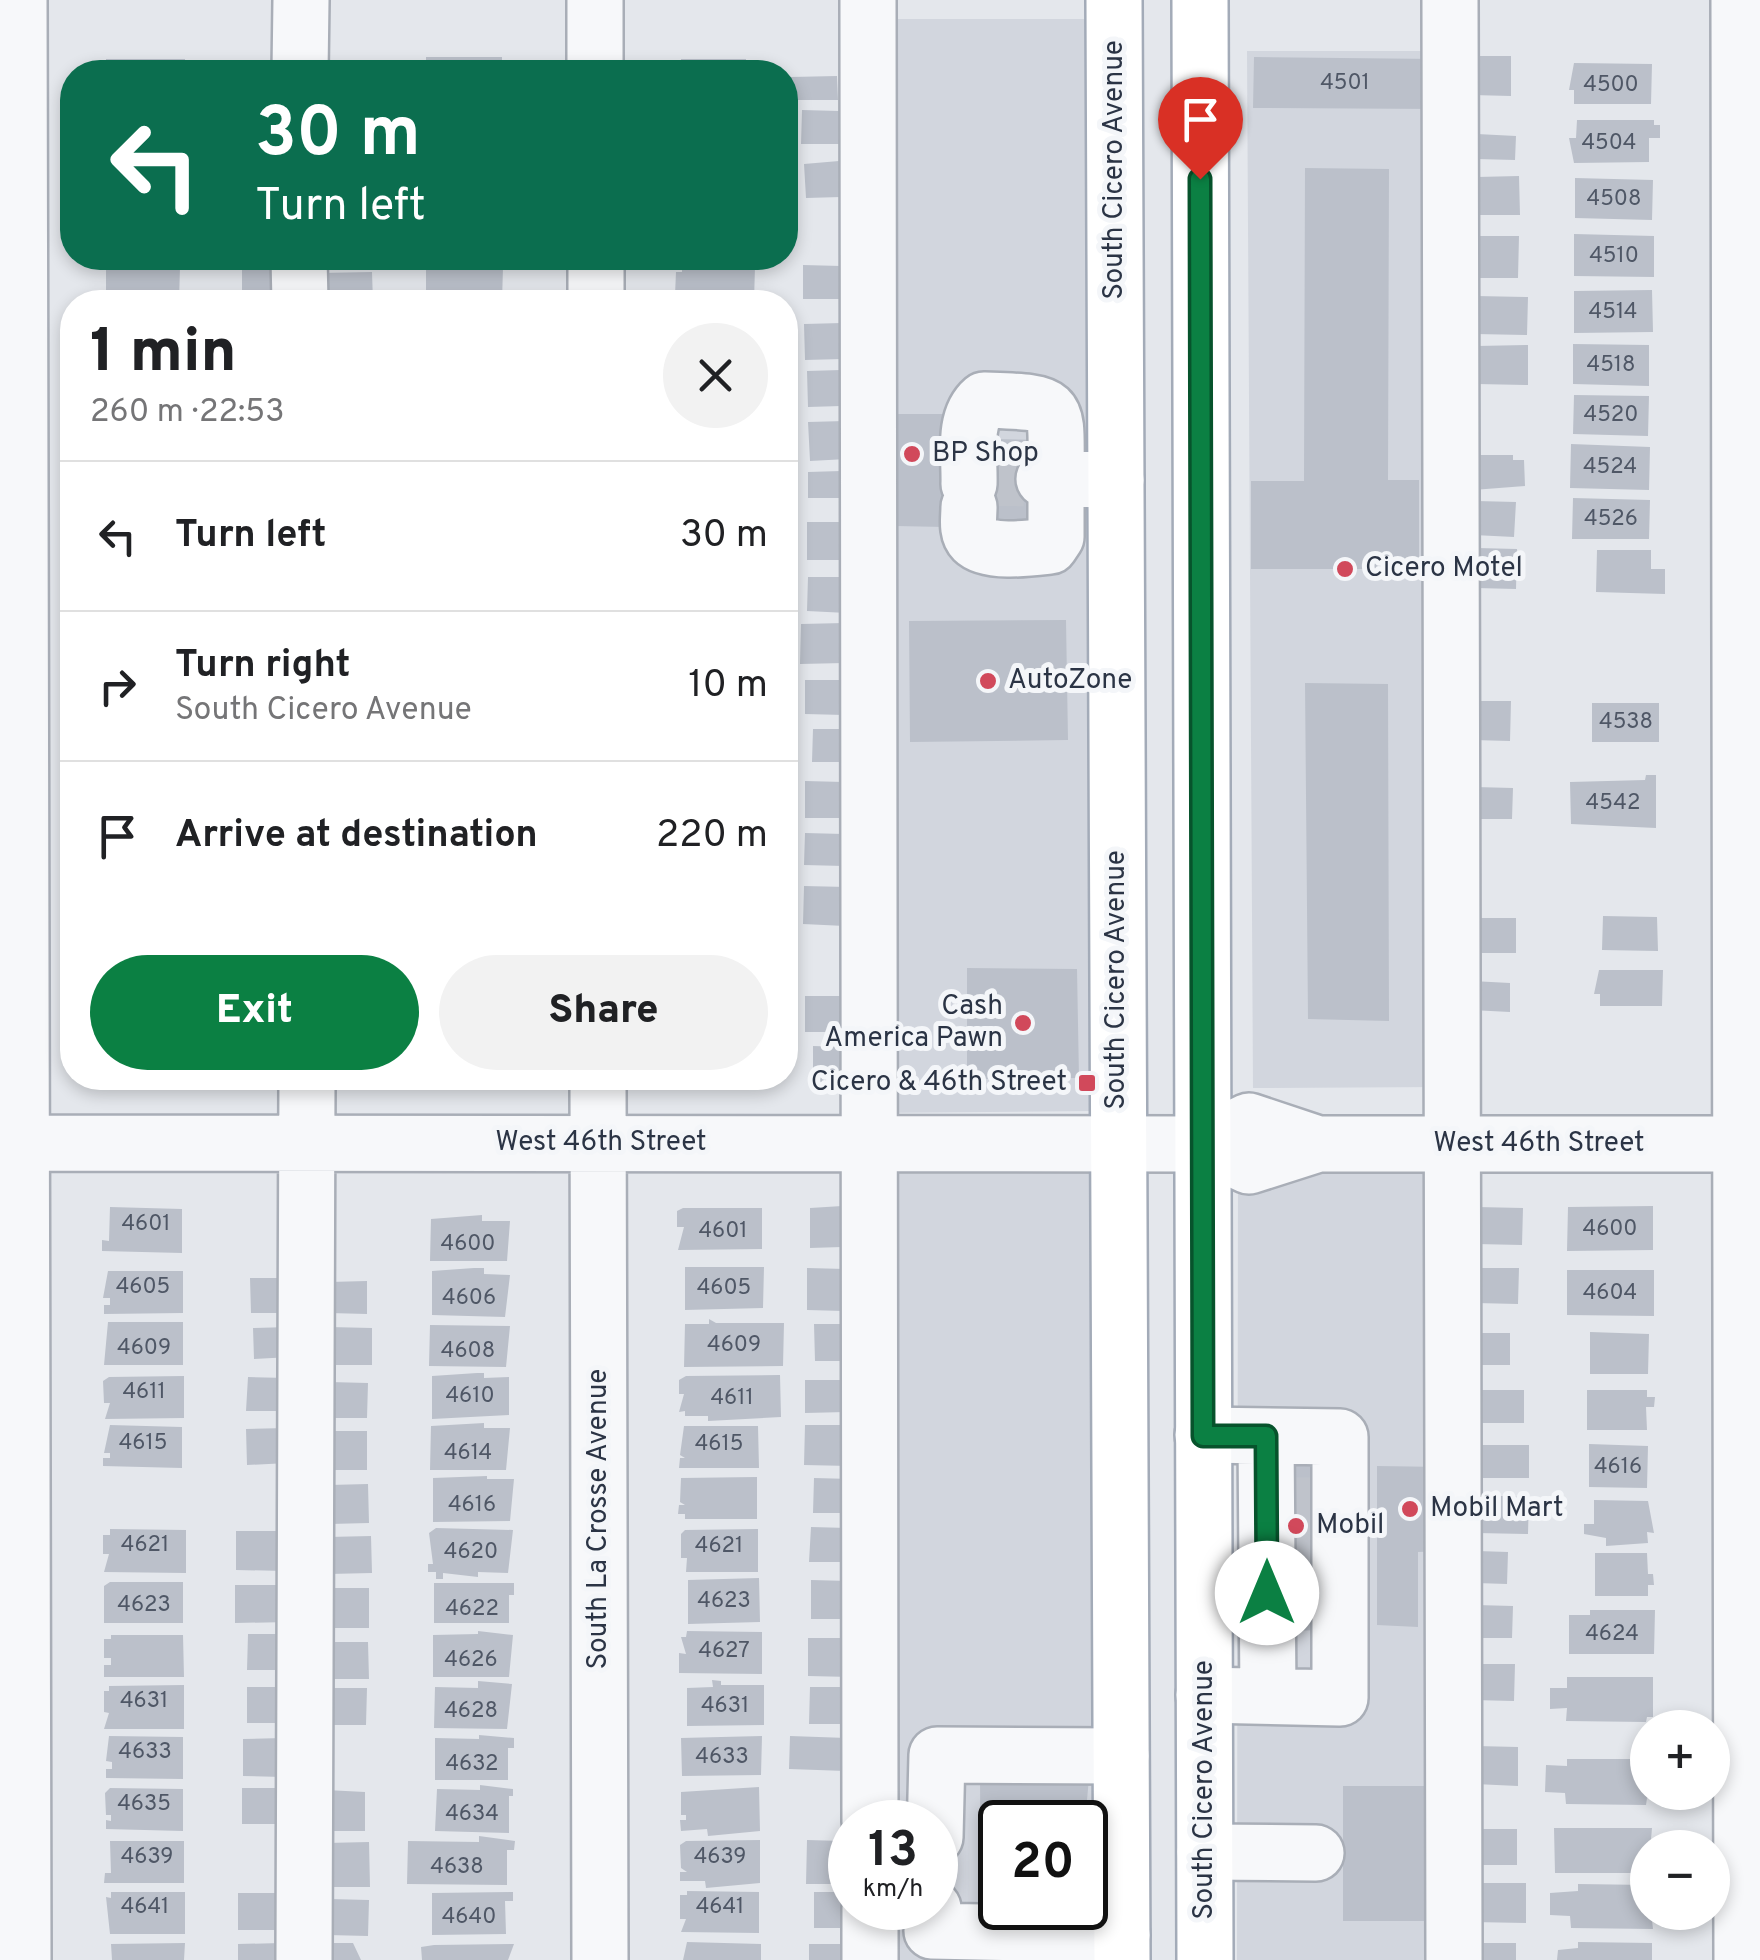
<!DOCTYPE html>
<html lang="en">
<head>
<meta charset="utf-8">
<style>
	:root { --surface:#fff; --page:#f2f2f2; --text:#202124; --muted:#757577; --line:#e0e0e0; --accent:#0b8043 }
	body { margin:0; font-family:Overpass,sans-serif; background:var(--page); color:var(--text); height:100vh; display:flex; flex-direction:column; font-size:38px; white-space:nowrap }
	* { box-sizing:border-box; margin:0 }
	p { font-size:32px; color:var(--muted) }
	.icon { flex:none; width:55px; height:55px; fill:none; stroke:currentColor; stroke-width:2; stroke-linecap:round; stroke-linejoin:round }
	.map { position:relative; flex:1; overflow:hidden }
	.side { position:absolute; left:60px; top:290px; width:738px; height:800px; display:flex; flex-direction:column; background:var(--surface); border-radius:40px; box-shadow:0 5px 15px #0003 }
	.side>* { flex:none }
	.guide { position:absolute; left:60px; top:60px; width:738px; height:210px; border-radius:40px; box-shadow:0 5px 15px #0003; background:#0b6e4f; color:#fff; overflow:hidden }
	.controls { position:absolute; left:1630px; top:1710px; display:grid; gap:20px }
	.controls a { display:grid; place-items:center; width:100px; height:100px; border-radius:50%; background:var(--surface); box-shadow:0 5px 15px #0003; font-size:50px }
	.speed { position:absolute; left:828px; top:1800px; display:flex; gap:20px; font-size:50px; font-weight:700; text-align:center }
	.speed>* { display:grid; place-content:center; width:130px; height:130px; border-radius:50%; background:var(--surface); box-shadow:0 5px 15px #0003; line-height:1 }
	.speed small { font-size:25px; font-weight:400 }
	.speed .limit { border:5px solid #111; border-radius:15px; background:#fff; color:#111 }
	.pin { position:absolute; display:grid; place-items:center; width:85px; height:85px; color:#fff; margin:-102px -42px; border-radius:50% 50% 50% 0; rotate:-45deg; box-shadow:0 0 10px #0007 }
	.pin .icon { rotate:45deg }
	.me { position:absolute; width:110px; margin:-55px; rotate:0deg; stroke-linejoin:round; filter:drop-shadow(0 0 8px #0008) }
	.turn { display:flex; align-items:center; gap:35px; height:210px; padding:0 30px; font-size:45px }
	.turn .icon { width:130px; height:130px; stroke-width:2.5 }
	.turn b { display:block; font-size:70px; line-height:85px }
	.round { display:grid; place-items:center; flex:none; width:105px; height:105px; border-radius:52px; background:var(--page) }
	.overview { display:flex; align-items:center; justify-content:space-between; height:170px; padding:0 30px }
	h1 { font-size:60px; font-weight:800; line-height:75px }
	.cta { display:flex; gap:20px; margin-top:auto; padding:20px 30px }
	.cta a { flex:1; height:115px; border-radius:60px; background:var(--accent); color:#fff; font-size:40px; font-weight:800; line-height:115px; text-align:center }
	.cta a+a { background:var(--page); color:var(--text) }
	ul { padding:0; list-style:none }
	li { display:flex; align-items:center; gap:30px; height:150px; padding:0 30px; border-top:2px solid var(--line) }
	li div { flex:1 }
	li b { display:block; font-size:38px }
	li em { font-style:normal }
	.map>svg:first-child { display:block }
</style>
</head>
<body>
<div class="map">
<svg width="1760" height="1960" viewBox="0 0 1760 1960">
	<rect width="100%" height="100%" fill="#e4e7ec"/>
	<!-- built -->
	<path fill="#d2d6de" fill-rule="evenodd" d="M869,19H1097L1094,1111L869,1113Z
		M1247,51H1440L1441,1087L1253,1088Z
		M1095,1166L1098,1960H870V1908H935V1822H870L869,1167ZM1000,1822H1085V1908H1000Z
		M1238,1171H1452L1454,1960H1237Z"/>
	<!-- building -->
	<path fill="#bbc0ca" d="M1473,56H1511V96L1472,95Z
		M426,57H502V72H426Z
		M1254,57L1437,59V109L1253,108Z
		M106,59H185V72H106Z
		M681,59H746V72H681Z
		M1574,63L1652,64L1651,104H1574V90H1569Z
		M837,76L838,100H792L791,77Z
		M802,110L839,111V144H801Z
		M1577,120H1654V125H1660V138H1649V162L1574,163L1569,138H1576Z
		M1477,134L1516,136L1515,160L1476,159Z
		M839,161L841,197L806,198L804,164Z
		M1305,168L1389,169L1388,480H1419V569H1251V481H1304Z
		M1519,176L1520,215H1477V177Z
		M1575,178L1653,180L1652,220L1575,218Z
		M1574,234L1654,236V277L1574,276Z
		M1478,236H1519L1518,278H1477Z
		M803,265L841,266V299H803Z
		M106,266L180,267L179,302H106Z
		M682,266H755L754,302H675L674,298H682L675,295L676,272H682Z
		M278,267V302H242V268Z
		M426,267H503L502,302H426Z
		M372,272L373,302H320V273Z
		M1652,290L1653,332L1574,333V291Z
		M1476,296L1528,297L1527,335L1475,334Z
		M842,323L843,359L805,360L804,324Z
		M1573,344L1649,345V386L1573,384Z
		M1528,345V385L1477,384V346Z
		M841,370V406L808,407L807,371Z
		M1574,395L1649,396L1648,436L1573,434Z
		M896,414H950L990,439L1044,440L1045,529L896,526Z
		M845,421L847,459L810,461L808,422Z
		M1571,444L1650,447L1649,490L1570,488Z
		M1473,455H1513V460H1524L1525,486L1473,490Z
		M841,471L842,498H808V472Z
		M1573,498L1650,500L1649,539H1572Z
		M1476,501L1516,502L1514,537L1474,535Z
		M807,522H845L846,560H807Z
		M1477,548L1517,549L1516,589L1476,588Z
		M1597,550H1651V569H1665V594L1596,592Z
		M808,577H846L847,613L807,611Z
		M1066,620L1068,740L910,742L909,621Z
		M844,623V663L800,664L801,624Z
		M805,680H844V715L805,714Z
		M1305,683L1388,684L1389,1021L1308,1019Z
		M1473,701H1511L1510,741L1473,740Z
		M1592,703H1659V742H1592Z
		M813,729H849L848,762H812Z
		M1646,775H1656V828L1571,824L1570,782L1645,780Z
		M805,781L844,782L843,818H805Z
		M1475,787L1513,788L1512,819H1475Z
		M805,833L844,834V866L804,865Z
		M804,886L847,887L845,926L803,924Z
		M1603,916L1657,917L1658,951L1602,950Z
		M1475,918H1516V953H1476Z
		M967,968L1077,969L1079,1078L967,1079Z
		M1599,970H1663L1662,1006H1600V994H1594Z
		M1472,981L1510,983V1012L1471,1010Z
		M805,996H845V1032H805Z
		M813,1046L844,1047L845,1083L813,1082Z
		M101,1078H181V1084H100Z
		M429,1078H504V1086L429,1085Z
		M682,1078H760V1085L682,1083Z
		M842,1206V1247L810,1248V1208Z
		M1653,1206V1250L1567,1251L1568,1207Z
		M110,1207L182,1209V1253L102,1251V1240L109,1241Z
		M1477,1207L1523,1208L1522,1245L1476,1244Z
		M683,1208H762V1249L678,1250L684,1227H677V1211Z
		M482,1215V1221H510L507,1261H430L431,1219Z
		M685,1267H764L763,1308L685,1310Z
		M474,1268H484V1274L510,1275L505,1317L432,1315V1271Z
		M807,1268L845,1269L844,1311L807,1310Z
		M1476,1268H1519L1518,1304L1476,1303Z
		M1567,1270H1654V1316L1567,1315Z
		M108,1271H183V1313L104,1314V1305H110V1298H103Z
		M250,1278H289V1313H251Z
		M367,1281V1314L329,1313V1282Z
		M709,1319L716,1323H784L783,1366L684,1367L685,1324H709Z
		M108,1322H183V1365H104Z
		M814,1324H850L851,1361H815Z
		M430,1325L510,1326L506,1367L429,1366Z
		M290,1327L291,1357L254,1359L253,1328Z
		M329,1327L372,1328V1365H328Z
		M1590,1332L1649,1334L1648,1374H1590Z
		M1473,1333H1510V1365H1474Z
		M477,1373H484V1378L509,1377V1415L432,1419V1376Z
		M780,1375L781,1417L708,1421V1416H685V1411L679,1412L684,1394H679V1380L686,1376Z
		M184,1376V1418L105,1419L110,1403H104L103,1381L109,1377Z
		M248,1377L287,1378L286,1411H246Z
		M805,1380H846V1412L805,1413Z
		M329,1382L368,1383L367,1418H329Z
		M1476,1390H1524V1423H1477Z
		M1587,1390H1647V1397H1655L1654,1407H1646L1647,1430H1587Z
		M484,1423V1428H510L506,1470H430L431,1426Z
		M110,1425L182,1427V1468L103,1466V1458H110V1453H104Z
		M805,1425H850V1466L804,1465Z
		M684,1426H758L759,1468H679L680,1458H685L680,1455Z
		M287,1428L288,1463L247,1465L246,1429Z
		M330,1431H367V1470H329Z
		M1589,1444L1648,1446L1647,1488L1589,1487Z
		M1476,1445H1529V1478H1477Z
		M1315,1462L1316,1630L1278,1632L1277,1463Z
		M1377,1466L1443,1467L1444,1551L1418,1552V1627L1377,1625Z
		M487,1476V1479H514L510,1521L433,1522V1478Z
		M757,1477V1519H685V1514H678L679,1505H685L680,1502L681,1478Z
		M814,1478L852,1479V1513H813Z
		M368,1484L369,1523L330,1524L329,1485Z
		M1478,1495L1529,1497L1528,1534L1477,1533Z
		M1594,1500L1648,1501L1654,1533L1647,1532L1648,1543L1606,1546V1538L1584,1534V1524H1594Z
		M811,1527L848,1528V1562H809Z
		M436,1528L513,1530L508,1573L478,1572V1577L443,1573V1579H436V1572H428V1564H433L429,1533Z
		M110,1529L186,1530V1573L104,1572L109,1554H103V1535H110Z
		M758,1529V1572H686L687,1558H681V1534L685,1530Z
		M236,1531H286V1571L236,1570Z
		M371,1536L372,1573L329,1574L328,1537Z
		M1477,1551L1508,1552L1507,1584L1476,1583Z
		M1595,1553H1647L1648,1574H1653L1654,1585H1648V1596H1595Z
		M759,1578L760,1622L688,1624V1580Z
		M811,1580L849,1581V1619H811Z
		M110,1582H183V1623H104V1586Z
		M434,1583H514V1595H509V1623H434Z
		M235,1585H289V1622L235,1623Z
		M330,1588H369V1628H330Z
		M1476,1605L1513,1606L1512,1638H1476Z
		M1590,1610H1655L1654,1654H1569V1615H1590Z
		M478,1631L513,1635L509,1677H433V1635L478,1634Z
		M687,1631L762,1632V1674L679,1673V1653L686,1654L681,1637H686Z
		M248,1634H288V1670H247Z
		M111,1635H183L184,1677H104V1665H111V1658H104V1639H111Z
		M808,1638H851V1677L808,1676Z
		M330,1642H368L369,1679H330Z
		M1474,1664H1515L1514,1701L1473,1700Z
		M1567,1677H1653V1717H1647L1646,1722L1566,1721L1567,1708L1550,1709V1688H1567Z
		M712,1680L721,1681V1685H764V1725L687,1726V1688L713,1687Z
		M478,1681L512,1684L507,1729L434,1728L435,1687L478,1688Z
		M184,1685V1729H104L109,1713L104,1712V1691H109V1686Z
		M247,1687H287V1723H247Z
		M810,1687H850V1724H809Z
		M328,1688H367L366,1725H328Z
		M479,1735L514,1738V1748H508V1780H435V1738L479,1739Z
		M109,1736L183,1737V1779L106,1778V1769H112V1762L106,1761Z
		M762,1736L761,1775L682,1776L681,1738Z
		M790,1736L847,1738L846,1771L789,1769Z
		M283,1738V1777L243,1776V1739Z
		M1476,1746L1518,1747V1786L1475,1784Z
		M1567,1759H1646L1651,1799L1647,1798L1646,1805L1566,1804L1565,1793L1545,1792L1546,1765L1567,1766Z
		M980,1778H1089L1085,1822H1000V1908L981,1915Z
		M480,1785L513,1789V1796H509V1833L435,1831L437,1789L480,1790Z
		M1343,1786H1436L1437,1921H1343Z
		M759,1787L760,1831L708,1836L707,1829L681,1831L680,1820H686V1815H681V1792Z
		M110,1788L183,1789V1831L106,1829V1820L111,1821V1815H106L105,1793Z
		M242,1788H282V1824H242Z
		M326,1790L365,1792V1831H326Z
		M1554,1828H1652L1648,1873H1555Z
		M1477,1829H1517V1865H1478Z
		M479,1836L515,1841L514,1850H507V1885L407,1884L408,1841L479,1842Z
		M760,1840V1883L706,1888L705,1881H680V1872H687L681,1868L680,1845L686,1841Z
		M807,1840L843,1841V1884H806Z
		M110,1841H184V1883H104L105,1873H111Z
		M369,1842L370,1887H326V1843Z
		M1472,1883H1526V1923L1472,1922Z
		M1578,1884L1648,1885L1653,1929L1571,1928L1570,1916L1550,1915V1893L1578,1891Z
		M687,1891L759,1892V1933L681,1932L686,1919H680V1895H687Z
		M111,1892H185V1934H110L106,1897L111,1898Z
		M513,1892V1901H505L506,1934L432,1935V1893Z
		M814,1892H850L849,1928H814Z
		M238,1893H283V1930H238Z
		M329,1899L369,1900L368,1936L328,1935Z
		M687,1942L761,1944V1960H683Z
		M1578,1942L1652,1943V1960H1557L1558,1950L1578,1948Z
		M185,1943L184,1960H112L111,1944Z
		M281,1943L282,1960H238V1944Z
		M328,1943H353L361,1960H328Z
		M1477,1943H1516V1960H1478Z
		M514,1944L508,1960H422L421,1947L434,1945Z
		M809,1944H844V1960H809Z"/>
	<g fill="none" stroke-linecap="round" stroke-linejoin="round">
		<!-- minor-tunnel -->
		<path stroke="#bfc3cb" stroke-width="55" stroke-dasharray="55 28" stroke-linecap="butt" d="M969,478L1044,479
			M1277,1505H1315
			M1277,1548H1316
			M1278,1593H1316"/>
		<!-- minor casing -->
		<g stroke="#a9aeb7" stroke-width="60">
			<path id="minor" d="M19,0L23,1960
				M595,0V72
				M868,0L870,1822
				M1450,0L1454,1960
				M1739,0L1742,1960
				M300,72L301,0
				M299,258L300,302
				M596,258V302
				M969,484C970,457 962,419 984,400C1064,403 1056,400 1056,479L1116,480
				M969,507C969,518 966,532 974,540C988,554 1032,548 1050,546L1056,537V479H1044
				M598,1078L600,1960
				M0,1143L1202,1144L1249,1166L1318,1144H1760
				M1202,1144L1249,1121L1318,1144
				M1203,1435L1340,1437V1698L1204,1695
				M1266,1436L1268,1696
				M935,1837L937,1755L1121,1756
				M1205,1852L1316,1853
				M870,1908V1960
				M933,1908L932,1931L1122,1935
				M304,1960L307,1078"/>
		</g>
		<!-- major casing -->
		<g stroke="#a3abb8" stroke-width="60">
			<path id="major" d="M1114,0L1122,1960
				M1200,0L1205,1960"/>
		</g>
		<!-- minor -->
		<use href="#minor" stroke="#f7f8fa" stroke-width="55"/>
		<!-- major -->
		<use href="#major" stroke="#fff" stroke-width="55"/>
	</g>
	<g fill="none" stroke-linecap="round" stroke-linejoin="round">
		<!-- route casing -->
		<g stroke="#07532c" stroke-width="25">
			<path id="route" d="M1200,179L1203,1436H1266L1267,1593"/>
		</g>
		<!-- route -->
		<use href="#route" stroke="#0b8043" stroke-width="18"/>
	</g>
	<!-- markers -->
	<g fill="#d1495b" stroke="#f4f6f9" stroke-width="4">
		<circle cx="912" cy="454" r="10"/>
		<circle cx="1345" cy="569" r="10"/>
		<circle cx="988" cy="681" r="10"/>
		<circle cx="1023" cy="1023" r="10"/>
		<rect x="1077" y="1073" width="20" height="20" rx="5"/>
		<circle cx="1410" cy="1509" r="10"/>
		<circle cx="1296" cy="1526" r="10"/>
	</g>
	<g text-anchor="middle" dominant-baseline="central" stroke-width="10" stroke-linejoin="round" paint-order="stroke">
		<!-- number labels -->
		<g font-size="22" fill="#4f5766">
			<text x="1345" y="83">4501</text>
			<text x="1611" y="85">4500</text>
			<text x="1609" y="143">4504</text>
			<text x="1614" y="199">4508</text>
			<text x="1614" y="256">4510</text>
			<text x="1613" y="312">4514</text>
			<text x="1611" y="365">4518</text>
			<text x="1611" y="415">4520</text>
			<text x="1610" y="467">4524</text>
			<text x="1611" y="519">4526</text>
			<text x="1626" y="722">4538</text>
			<text x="1613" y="803">4542</text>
			<text x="146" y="1224">4601</text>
			<text x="1610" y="1229">4600</text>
			<text x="723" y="1231">4601</text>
			<text x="468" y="1244">4600</text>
			<text x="143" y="1287">4605</text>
			<text x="724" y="1288">4605</text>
			<text x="1610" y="1293">4604</text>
			<text x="469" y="1298">4606</text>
			<text x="734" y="1345">4609</text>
			<text x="144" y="1348">4609</text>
			<text x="468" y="1351">4608</text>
			<text x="144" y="1392">4611</text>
			<text x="470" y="1396">4610</text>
			<text x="732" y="1398">4611</text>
			<text x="143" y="1443">4615</text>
			<text x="719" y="1444">4615</text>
			<text x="468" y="1453">4614</text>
			<text x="1618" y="1467">4616</text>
			<text x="472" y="1505">4616</text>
			<text x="145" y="1545">4621</text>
			<text x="719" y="1546">4621</text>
			<text x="471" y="1552">4620</text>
			<text x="724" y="1601">4623</text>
			<text x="144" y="1605">4623</text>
			<text x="472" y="1609">4622</text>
			<text x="1612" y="1634">4624</text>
			<text x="724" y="1651">4627</text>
			<text x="471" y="1660">4626</text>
			<text x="144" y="1701">4631</text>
			<text x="725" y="1706">4631</text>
			<text x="471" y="1711">4628</text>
			<text x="145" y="1752">4633</text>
			<text x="722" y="1757">4633</text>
			<text x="472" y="1764">4632</text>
			<text x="144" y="1804">4635</text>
			<text x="472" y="1814">4634</text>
			<text x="147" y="1857">4639</text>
			<text x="720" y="1857">4639</text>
			<text x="457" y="1867">4638</text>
			<text x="145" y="1907">4641</text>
			<text x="720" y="1907">4641</text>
			<text x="469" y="1917">4640</text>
		</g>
		<!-- street labels -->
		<g font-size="28" fill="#2b3445" stroke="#f4f6f9">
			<text transform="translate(1115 170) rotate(-90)">South Cicero Avenue</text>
			<text transform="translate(1117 980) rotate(-90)">South Cicero Avenue</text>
			<text x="601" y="1143">West 46th Street</text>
			<text x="1539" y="1144">West 46th Street</text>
			<text transform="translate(599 1519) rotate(-90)">South La Crosse Avenue</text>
			<text transform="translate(1205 1790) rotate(-90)">South Cicero Avenue</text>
		</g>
		<!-- poi labels -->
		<g font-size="28" fill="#2b3445" stroke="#f4f6f9" text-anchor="start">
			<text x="932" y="454">BP Shop</text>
			<text x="1365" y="569">Cicero Motel</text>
			<text x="1008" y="681">AutoZone</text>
			<text x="1003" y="1007" text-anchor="end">Cash<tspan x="1003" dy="32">America Pawn</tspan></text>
			<text x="1067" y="1083" text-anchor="end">Cicero &amp; 46th Street</text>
			<text x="1430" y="1509">Mobil Mart</text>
			<text x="1316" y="1526">Mobil</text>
		</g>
	</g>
</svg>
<div class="controls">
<a>+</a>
<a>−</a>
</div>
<div class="speed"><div>13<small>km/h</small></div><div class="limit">20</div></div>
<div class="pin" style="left:1200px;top:179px;background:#d93025"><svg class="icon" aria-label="arrive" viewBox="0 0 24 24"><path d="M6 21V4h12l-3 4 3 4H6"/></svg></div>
<svg class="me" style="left:1267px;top:1593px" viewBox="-20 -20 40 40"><circle r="19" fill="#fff"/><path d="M0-13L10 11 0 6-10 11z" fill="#0b8043"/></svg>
<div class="guide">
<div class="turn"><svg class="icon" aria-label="left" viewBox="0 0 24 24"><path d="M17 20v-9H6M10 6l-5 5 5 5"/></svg><div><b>30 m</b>Turn left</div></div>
</div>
<section class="side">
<div class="overview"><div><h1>1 min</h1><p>260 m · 22:53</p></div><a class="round"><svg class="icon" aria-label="close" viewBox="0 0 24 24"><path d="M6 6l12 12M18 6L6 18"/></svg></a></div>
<ul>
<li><svg class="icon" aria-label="left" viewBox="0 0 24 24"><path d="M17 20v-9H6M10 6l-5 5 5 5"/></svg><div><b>Turn left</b></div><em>30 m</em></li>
<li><svg class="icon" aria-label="right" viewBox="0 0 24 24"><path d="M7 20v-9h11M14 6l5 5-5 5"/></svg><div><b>Turn right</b><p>South Cicero Avenue</p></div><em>10 m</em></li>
<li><svg class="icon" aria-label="arrive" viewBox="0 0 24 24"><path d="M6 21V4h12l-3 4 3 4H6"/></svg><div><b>Arrive at destination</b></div><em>220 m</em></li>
</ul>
<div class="cta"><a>Exit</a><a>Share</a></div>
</section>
</div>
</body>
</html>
